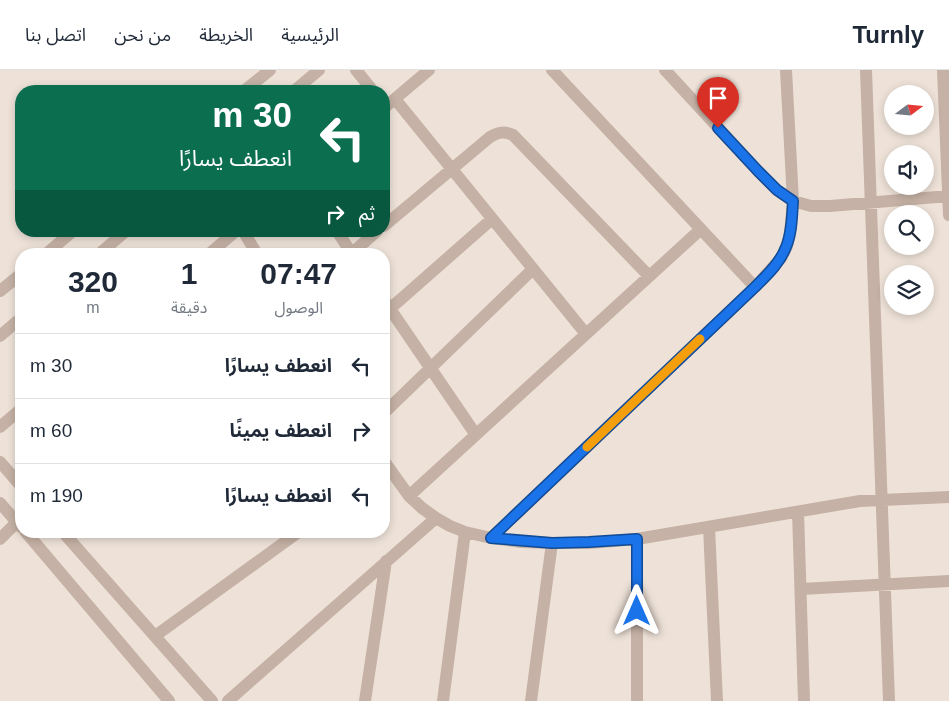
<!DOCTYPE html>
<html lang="ar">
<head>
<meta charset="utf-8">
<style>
	:root { --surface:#fff; --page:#f2f2f3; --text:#1f2937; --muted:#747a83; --line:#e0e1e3 }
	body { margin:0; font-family:Arial,"Noto Sans Arabic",sans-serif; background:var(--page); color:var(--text); direction:rtl; height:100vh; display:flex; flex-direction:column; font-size:19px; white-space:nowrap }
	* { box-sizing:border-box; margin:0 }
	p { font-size:16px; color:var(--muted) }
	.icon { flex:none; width:28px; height:28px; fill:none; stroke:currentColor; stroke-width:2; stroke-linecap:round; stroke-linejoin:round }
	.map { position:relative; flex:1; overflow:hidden; direction:ltr }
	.details { position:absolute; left:15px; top:178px; width:375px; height:290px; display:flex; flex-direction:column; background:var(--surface); border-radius:20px; box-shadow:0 2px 8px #0003; direction:rtl }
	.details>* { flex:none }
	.hud { position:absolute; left:15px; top:15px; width:375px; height:152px; border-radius:20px; box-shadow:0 2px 8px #0003; direction:rtl; background:#0b6e4f; color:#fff; overflow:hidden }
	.needle { width:32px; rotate:74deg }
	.fabs { position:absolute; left:884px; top:15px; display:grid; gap:10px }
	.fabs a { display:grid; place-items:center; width:50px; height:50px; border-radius:50%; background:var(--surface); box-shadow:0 2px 8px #0003; font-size:25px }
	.pin { position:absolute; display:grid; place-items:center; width:42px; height:42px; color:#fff; margin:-51px -21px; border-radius:50% 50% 50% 0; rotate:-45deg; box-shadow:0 0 5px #0007 }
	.pin .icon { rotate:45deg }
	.me { position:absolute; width:55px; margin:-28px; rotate:0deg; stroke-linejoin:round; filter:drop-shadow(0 0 4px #0008) }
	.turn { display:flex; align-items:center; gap:18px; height:105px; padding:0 15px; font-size:22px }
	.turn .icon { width:65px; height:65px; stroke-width:2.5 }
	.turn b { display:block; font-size:35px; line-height:42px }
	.then { display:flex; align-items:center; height:48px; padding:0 15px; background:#0003; gap:10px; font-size:19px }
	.eta { display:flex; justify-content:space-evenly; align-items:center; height:85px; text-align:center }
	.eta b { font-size:30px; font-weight:700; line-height:35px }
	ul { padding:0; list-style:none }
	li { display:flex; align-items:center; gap:15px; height:65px; padding:0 15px; border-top:1px solid var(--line) }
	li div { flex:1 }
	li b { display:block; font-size:19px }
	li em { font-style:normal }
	header { display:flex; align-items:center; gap:30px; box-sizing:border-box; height:70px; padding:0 25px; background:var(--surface); border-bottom:1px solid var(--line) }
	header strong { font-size:24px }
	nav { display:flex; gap:28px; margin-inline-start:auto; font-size:18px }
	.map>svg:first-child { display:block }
</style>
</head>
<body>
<header>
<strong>Turnly</strong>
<nav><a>الرئيسية</a><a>الخريطة</a><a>من نحن</a><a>اتصل بنا</a></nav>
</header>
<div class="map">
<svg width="949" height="631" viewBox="0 0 949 631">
	<rect width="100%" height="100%" fill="#eee2d8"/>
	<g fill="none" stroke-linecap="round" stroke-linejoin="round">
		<!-- street -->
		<path stroke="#c5b1a5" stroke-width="12" d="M356,0L373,21
			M552,0L755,217
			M665,0L758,101L777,120L793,131L811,136H830L949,126
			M866,0L889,631
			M943,0L949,145
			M244,21L270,0
			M294,21L319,0
			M395,29L586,264
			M384,38L429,0
			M384,156L490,67C499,62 504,61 513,65L649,206
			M243,161L257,184
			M337,161L352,184
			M46,184L73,161
			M99,184L126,161
			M209,184L236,161
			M351,184L377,161
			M0,221L21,204
			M384,230L476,365
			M384,244L492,149
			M0,266L21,248
			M384,343L533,199
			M0,357L21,339
			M384,391L409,426L422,438L436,448L450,456L465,462L491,468L521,472L552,473H589L637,469L860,431L949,427
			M0,392L21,416
			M409,426L701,159
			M0,433L21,457
			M798,442L804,631
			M709,457L717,631
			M25,461L169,631
			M62,461L212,631
			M491,468L755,217L781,188L787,176L790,163L793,131L786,0
			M0,469L17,452
			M801,519L949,511
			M155,566L300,461
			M228,631L436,448
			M365,631L386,491
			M443,631L465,462
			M531,631L552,473
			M637,631V469"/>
	</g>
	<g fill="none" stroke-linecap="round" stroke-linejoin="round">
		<!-- route casing -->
		<g stroke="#114b97" stroke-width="12">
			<path id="route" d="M637,541V469L589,472L552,473L491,468L755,217C767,205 780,193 786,177C792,163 792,146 793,131L777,120L758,101L718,58"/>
		</g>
		<!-- route -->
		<use href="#route" stroke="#1a73e8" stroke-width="9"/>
		<!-- slow -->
		<path stroke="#f59e0b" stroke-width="9" d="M587,377L700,269"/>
	</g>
</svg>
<div class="fabs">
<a><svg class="needle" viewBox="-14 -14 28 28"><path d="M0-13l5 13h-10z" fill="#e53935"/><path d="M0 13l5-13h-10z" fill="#747a83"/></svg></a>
<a><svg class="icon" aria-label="sound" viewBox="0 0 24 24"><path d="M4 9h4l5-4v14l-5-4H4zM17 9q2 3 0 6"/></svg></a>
<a><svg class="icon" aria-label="search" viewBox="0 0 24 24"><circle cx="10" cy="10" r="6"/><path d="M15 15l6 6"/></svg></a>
<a><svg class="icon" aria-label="layers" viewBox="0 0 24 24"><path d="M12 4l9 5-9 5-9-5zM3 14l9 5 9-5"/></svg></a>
</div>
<div class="pin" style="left:718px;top:58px;background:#d93025"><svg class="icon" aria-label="arrive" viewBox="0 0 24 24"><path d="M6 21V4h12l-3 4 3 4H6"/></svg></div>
<svg class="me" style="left:637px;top:541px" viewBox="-20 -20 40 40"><path d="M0-17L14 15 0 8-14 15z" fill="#1a73e8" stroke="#fff" stroke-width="4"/></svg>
<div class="hud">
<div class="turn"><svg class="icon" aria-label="left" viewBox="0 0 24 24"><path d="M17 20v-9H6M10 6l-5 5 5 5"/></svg><div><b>30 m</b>انعطف يسارًا</div></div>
<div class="then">ثم<svg class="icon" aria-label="right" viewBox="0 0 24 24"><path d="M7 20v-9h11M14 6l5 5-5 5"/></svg></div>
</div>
<section class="details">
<div class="eta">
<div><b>07:47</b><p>الوصول</p></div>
<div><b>1</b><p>دقيقة</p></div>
<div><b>320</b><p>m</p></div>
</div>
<ul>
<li><svg class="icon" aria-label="left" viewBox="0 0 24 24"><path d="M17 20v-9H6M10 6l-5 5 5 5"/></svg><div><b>انعطف يسارًا</b></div><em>30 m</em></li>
<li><svg class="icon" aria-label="right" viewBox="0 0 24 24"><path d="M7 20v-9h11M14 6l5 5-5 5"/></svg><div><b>انعطف يمينًا</b></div><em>60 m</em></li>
<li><svg class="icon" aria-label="left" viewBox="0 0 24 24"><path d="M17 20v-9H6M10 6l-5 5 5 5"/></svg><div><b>انعطف يسارًا</b></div><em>190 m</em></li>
</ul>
</section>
</div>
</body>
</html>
